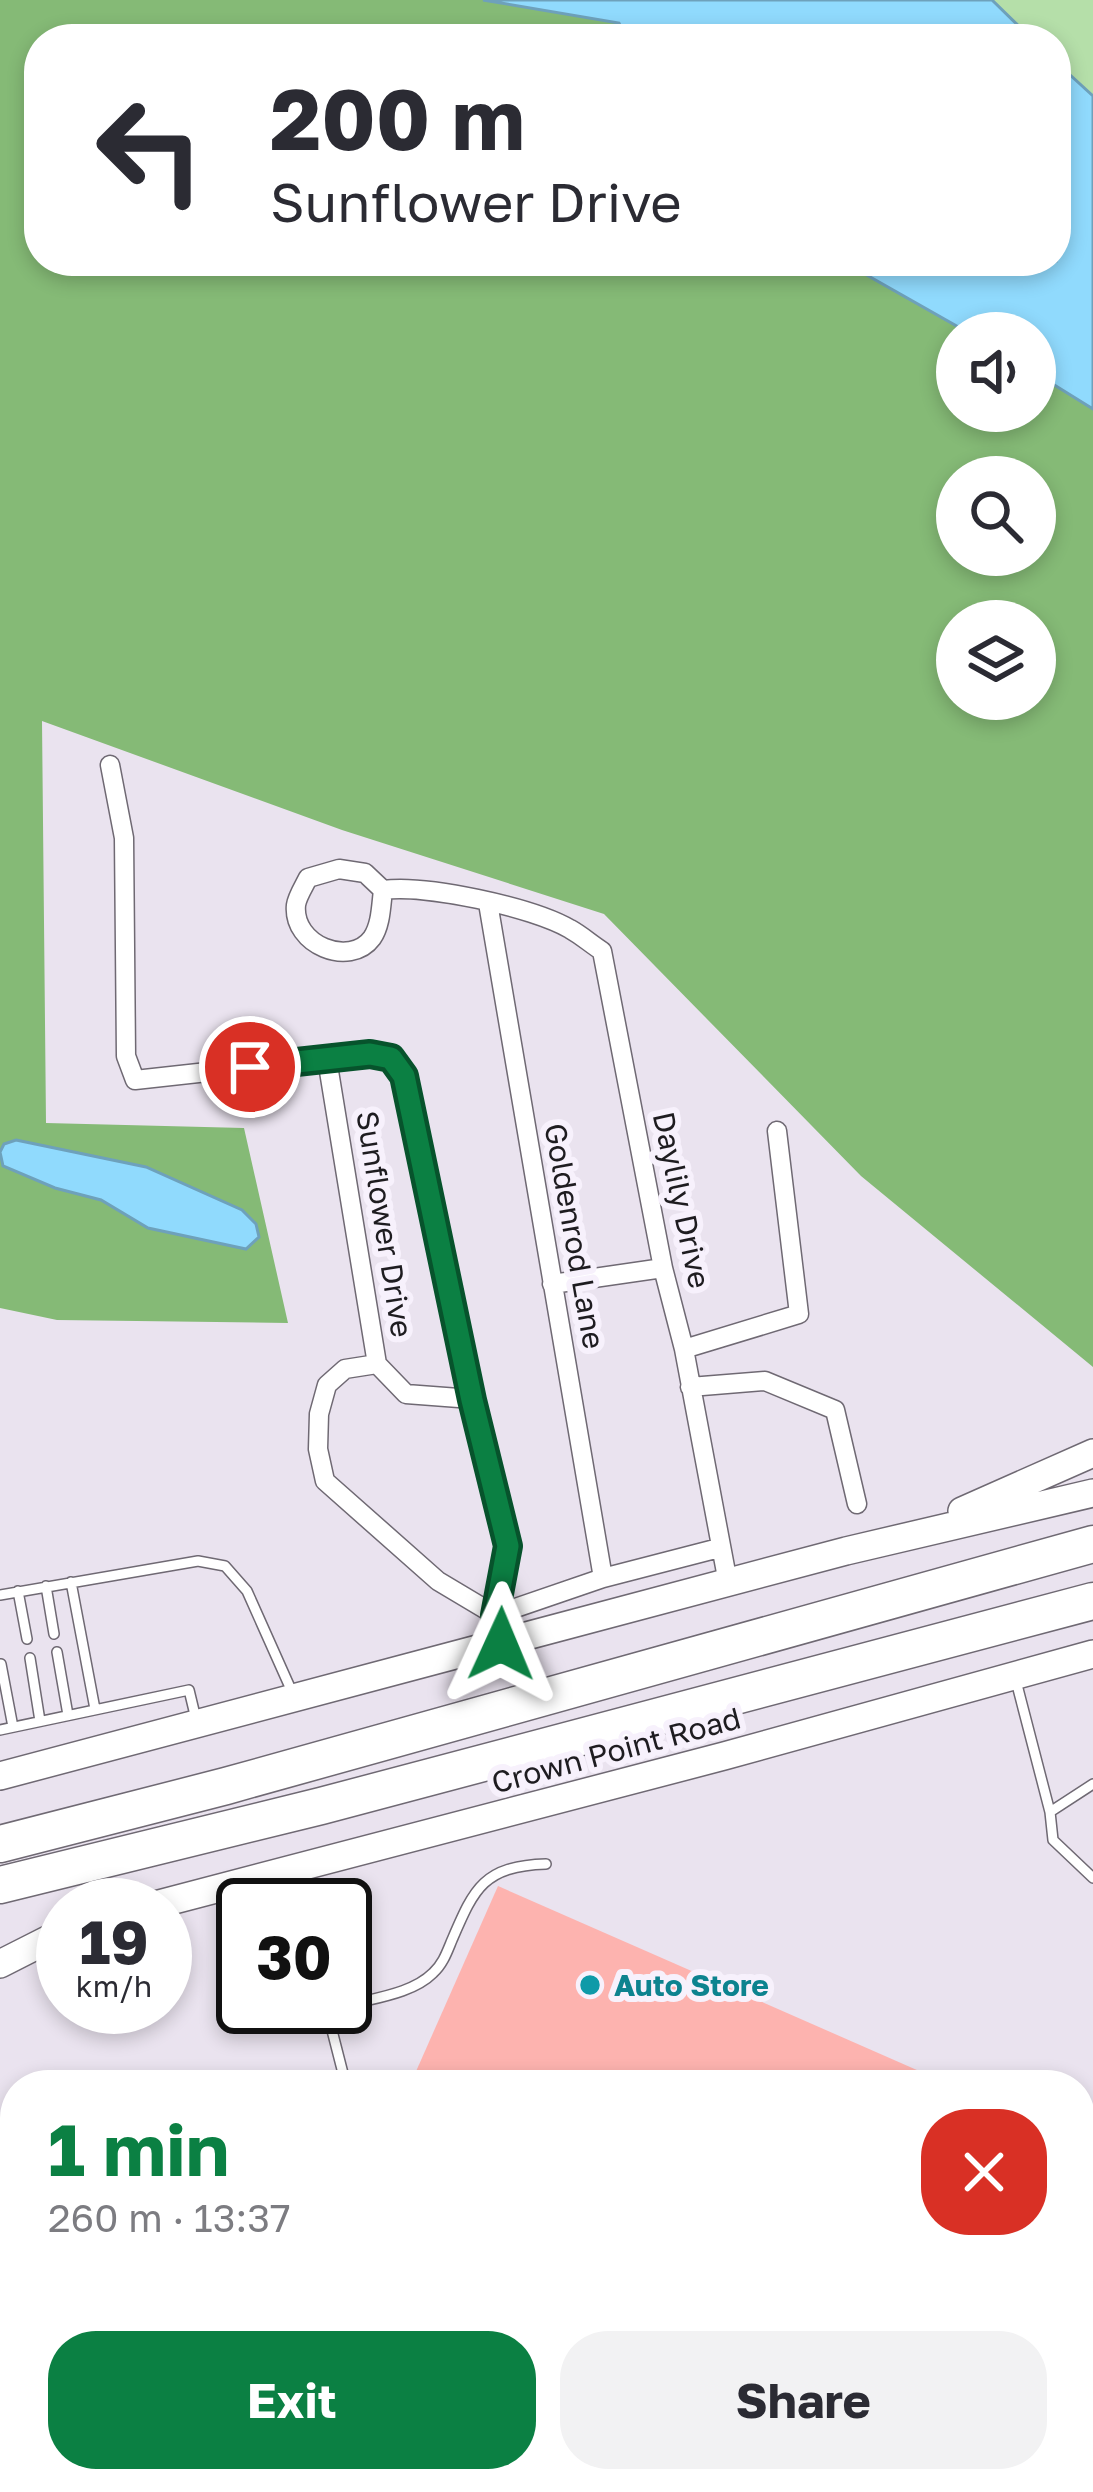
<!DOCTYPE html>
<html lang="en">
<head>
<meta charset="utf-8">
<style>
	:root { --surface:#fff; --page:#f2f2f3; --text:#2b2b33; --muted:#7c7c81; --accent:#0b8043 }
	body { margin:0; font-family:"Golos Text",sans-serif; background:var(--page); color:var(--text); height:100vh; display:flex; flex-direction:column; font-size:45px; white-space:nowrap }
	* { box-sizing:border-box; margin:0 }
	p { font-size:39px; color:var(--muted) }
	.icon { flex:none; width:66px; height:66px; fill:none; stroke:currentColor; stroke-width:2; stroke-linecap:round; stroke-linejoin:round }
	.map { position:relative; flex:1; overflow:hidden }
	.sheet { position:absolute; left:0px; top:2070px; width:1095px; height:423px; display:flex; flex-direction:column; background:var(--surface); border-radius:48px 48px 0 0; box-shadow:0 6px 18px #0003 }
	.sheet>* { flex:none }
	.hud { position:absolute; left:24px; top:24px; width:1047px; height:252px; border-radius:48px; box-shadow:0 6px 18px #0003; background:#fff; color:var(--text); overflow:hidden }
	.tools { position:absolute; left:936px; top:312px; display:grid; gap:24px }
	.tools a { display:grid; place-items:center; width:120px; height:120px; border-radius:50%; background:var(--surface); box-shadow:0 6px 18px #0003; font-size:60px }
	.speed { position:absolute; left:36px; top:1878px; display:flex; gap:24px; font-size:60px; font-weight:700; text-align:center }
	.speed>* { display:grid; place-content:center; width:156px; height:156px; border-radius:50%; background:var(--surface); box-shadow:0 6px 18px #0003; line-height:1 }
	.speed small { font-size:30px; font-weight:400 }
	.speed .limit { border:6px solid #111; border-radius:18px; background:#fff; color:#111 }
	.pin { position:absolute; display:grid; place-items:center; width:102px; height:102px; color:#fff; margin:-51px; border:6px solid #fff; border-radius:50%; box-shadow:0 3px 12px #0007 }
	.me { position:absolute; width:132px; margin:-66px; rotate:1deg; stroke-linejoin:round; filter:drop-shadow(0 0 9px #0008) }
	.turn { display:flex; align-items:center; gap:42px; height:252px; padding:0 48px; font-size:54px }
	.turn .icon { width:156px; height:156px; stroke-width:2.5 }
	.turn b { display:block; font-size:84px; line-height:102px }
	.round { display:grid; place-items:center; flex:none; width:126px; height:126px; border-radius:48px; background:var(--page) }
	.head { display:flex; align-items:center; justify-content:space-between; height:204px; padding:0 48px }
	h1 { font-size:72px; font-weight:700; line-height:90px; color:var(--accent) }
	.action { display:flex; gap:24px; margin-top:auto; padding:24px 48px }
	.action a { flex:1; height:138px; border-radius:48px; background:var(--accent); color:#fff; font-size:48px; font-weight:700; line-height:138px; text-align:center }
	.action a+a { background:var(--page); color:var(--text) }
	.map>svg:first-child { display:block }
</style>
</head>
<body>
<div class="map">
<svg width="1093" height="2492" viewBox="0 0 1093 2492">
	<rect width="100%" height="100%" fill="#eae3ef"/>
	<!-- green -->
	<path fill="#b5dfa9" d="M992,0H1093V96L1056,62V39H1032Z
		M255,2478H435L443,2492H236Z"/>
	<!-- forest -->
	<path fill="#85ba76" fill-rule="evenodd" d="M0,0H483L619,23L627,39H39V261H842L969,333H957V411H1035V373L1093,409V1367L861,1176L604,914L342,830L42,721L46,1123L244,1128L288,1323L57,1320L0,1308ZM957,477H1035V555H957ZM957,621H1035V699H957Z"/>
	<!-- water -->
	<path fill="#90dafd" stroke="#6ea1bb" stroke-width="3" d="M483,0H992L1032,39H627L619,23Z
		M1056,62L1093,96V409L1035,373V333H969L842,261H1056Z
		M16,1140L146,1167L242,1210L256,1224L259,1237L246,1249L148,1228L101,1200L55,1188L3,1166L0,1152L4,1144Z
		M15,2292V2416L0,2398V2294Z"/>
	<!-- building -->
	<path fill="#fdb3af" d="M498,1886L951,2085H410Z"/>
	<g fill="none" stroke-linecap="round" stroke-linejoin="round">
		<!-- service casing -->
		<g stroke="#6f6973" stroke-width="12">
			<path id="service" d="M71,1582L95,1709
				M46,1586L54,1634
				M18,1591L27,1639
				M0,1595L198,1561L225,1566L247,1591L293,1694
				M57,1652L68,1715
				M30,1658L40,1721
				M1,1664L13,1727
				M1016,1681L1050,1812L1053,1840L1093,1878
				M0,1730L189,1690L196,1719
				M1050,1812L1093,1784
				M295,1875L301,1905
				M345,2006C373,1998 412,1994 433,1973C443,1964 447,1952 452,1940C474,1889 483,1866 546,1864
				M326,2007L346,2085
				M1,2222L15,2218
				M664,2478L696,2492
				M927,2478L959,2492
				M988,2492L1093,2478"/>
		</g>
		<!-- minor casing -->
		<g stroke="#6f6973" stroke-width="21">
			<path id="minor" d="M110,765L124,838L126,1056L135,1080L370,1054L391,1058L404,1076L472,1399L508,1546L495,1615L501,1644
				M339,869L365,873L383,890C381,906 381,925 372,938C350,968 292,945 296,905C297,897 304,886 308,878Z
				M383,890C425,884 532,907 570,929C581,935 591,944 602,951L663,1268L684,1349L728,1583
				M488,903L603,1578
				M327,1059L377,1364L406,1394L472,1399
				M552,1284L663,1268
				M684,1349L799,1314L777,1131
				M377,1364L345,1369L327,1385L319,1414L318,1449L325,1481L438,1581L495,1615L603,1578L719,1548
				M690,1387L765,1381L835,1410L857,1504"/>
		</g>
		<!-- secondary casing -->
		<g stroke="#6f6973" stroke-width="30">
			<path id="secondary" d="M962,1511L1093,1453
				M0,1776L846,1551L1093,1493
				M155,1905L724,1756L1093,1654
				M0,1964L63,1932"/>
		</g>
		<!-- motorway casing -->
		<g stroke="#6f6973" stroke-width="39">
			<path id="motorway" d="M0,1844L226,1786L1093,1544
				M0,1885L321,1806L1093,1601"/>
		</g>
		<!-- service -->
		<use href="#service" stroke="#fff" stroke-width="9"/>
		<!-- minor -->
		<use href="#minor" stroke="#fff" stroke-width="18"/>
		<!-- secondary -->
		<use href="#secondary" stroke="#fff" stroke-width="27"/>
		<!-- motorway -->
		<use href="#motorway" stroke="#fff" stroke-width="36"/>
	</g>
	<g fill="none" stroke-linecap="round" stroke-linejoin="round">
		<!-- route casing -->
		<g stroke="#07532c" stroke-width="30">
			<path id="route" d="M250,1067L370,1054L391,1058L404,1076L472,1400L508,1546L495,1615L501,1644"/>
		</g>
		<!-- route -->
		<use href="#route" stroke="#0b8043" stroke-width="21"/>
	</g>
	<!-- markers -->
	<circle fill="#0f9aa8" stroke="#f7f1fc" stroke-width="4.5" cx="590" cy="1985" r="12"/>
	<g text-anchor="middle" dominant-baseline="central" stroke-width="12" stroke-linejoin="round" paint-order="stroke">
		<!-- street labels -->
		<g font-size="30" fill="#1e1c20" stroke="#f7f1fc">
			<text transform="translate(682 1200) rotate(78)">Daylily Drive</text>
			<text transform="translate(385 1224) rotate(81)">Sunflower Drive</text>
			<text transform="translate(575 1236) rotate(80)">Goldenrod Lane</text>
			<text transform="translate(616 1750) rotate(-15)">Crown Point Road</text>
		</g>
		<!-- culture labels -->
		<g font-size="30" font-weight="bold" fill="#0d838f" stroke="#f7f1fc" text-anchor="start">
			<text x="614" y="1985">Auto Store</text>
		</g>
	</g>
</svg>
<div class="tools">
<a><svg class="icon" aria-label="sound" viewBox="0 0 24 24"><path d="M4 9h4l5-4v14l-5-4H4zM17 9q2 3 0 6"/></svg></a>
<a><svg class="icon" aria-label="search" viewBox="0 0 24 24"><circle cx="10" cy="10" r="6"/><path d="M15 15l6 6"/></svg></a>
<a><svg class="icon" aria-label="layers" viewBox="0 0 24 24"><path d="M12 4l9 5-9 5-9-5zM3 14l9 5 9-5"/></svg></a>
</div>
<div class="speed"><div>19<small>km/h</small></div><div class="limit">30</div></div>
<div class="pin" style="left:250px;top:1067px;background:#d93025"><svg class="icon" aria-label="arrive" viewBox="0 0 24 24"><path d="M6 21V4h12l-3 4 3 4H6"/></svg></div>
<svg class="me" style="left:501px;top:1644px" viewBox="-20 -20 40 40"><path d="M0-17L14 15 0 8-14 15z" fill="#0b8043" stroke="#fff" stroke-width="4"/></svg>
<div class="hud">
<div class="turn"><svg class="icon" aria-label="left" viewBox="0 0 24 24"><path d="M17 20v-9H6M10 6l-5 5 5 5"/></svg><div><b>200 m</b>Sunflower Drive</div></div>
</div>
<section class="sheet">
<div class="head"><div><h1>1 min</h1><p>260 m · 13:37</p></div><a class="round" style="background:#d93025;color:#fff"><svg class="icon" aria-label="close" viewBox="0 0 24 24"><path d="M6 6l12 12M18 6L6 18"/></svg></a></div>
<div class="action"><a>Exit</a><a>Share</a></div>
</section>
</div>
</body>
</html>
